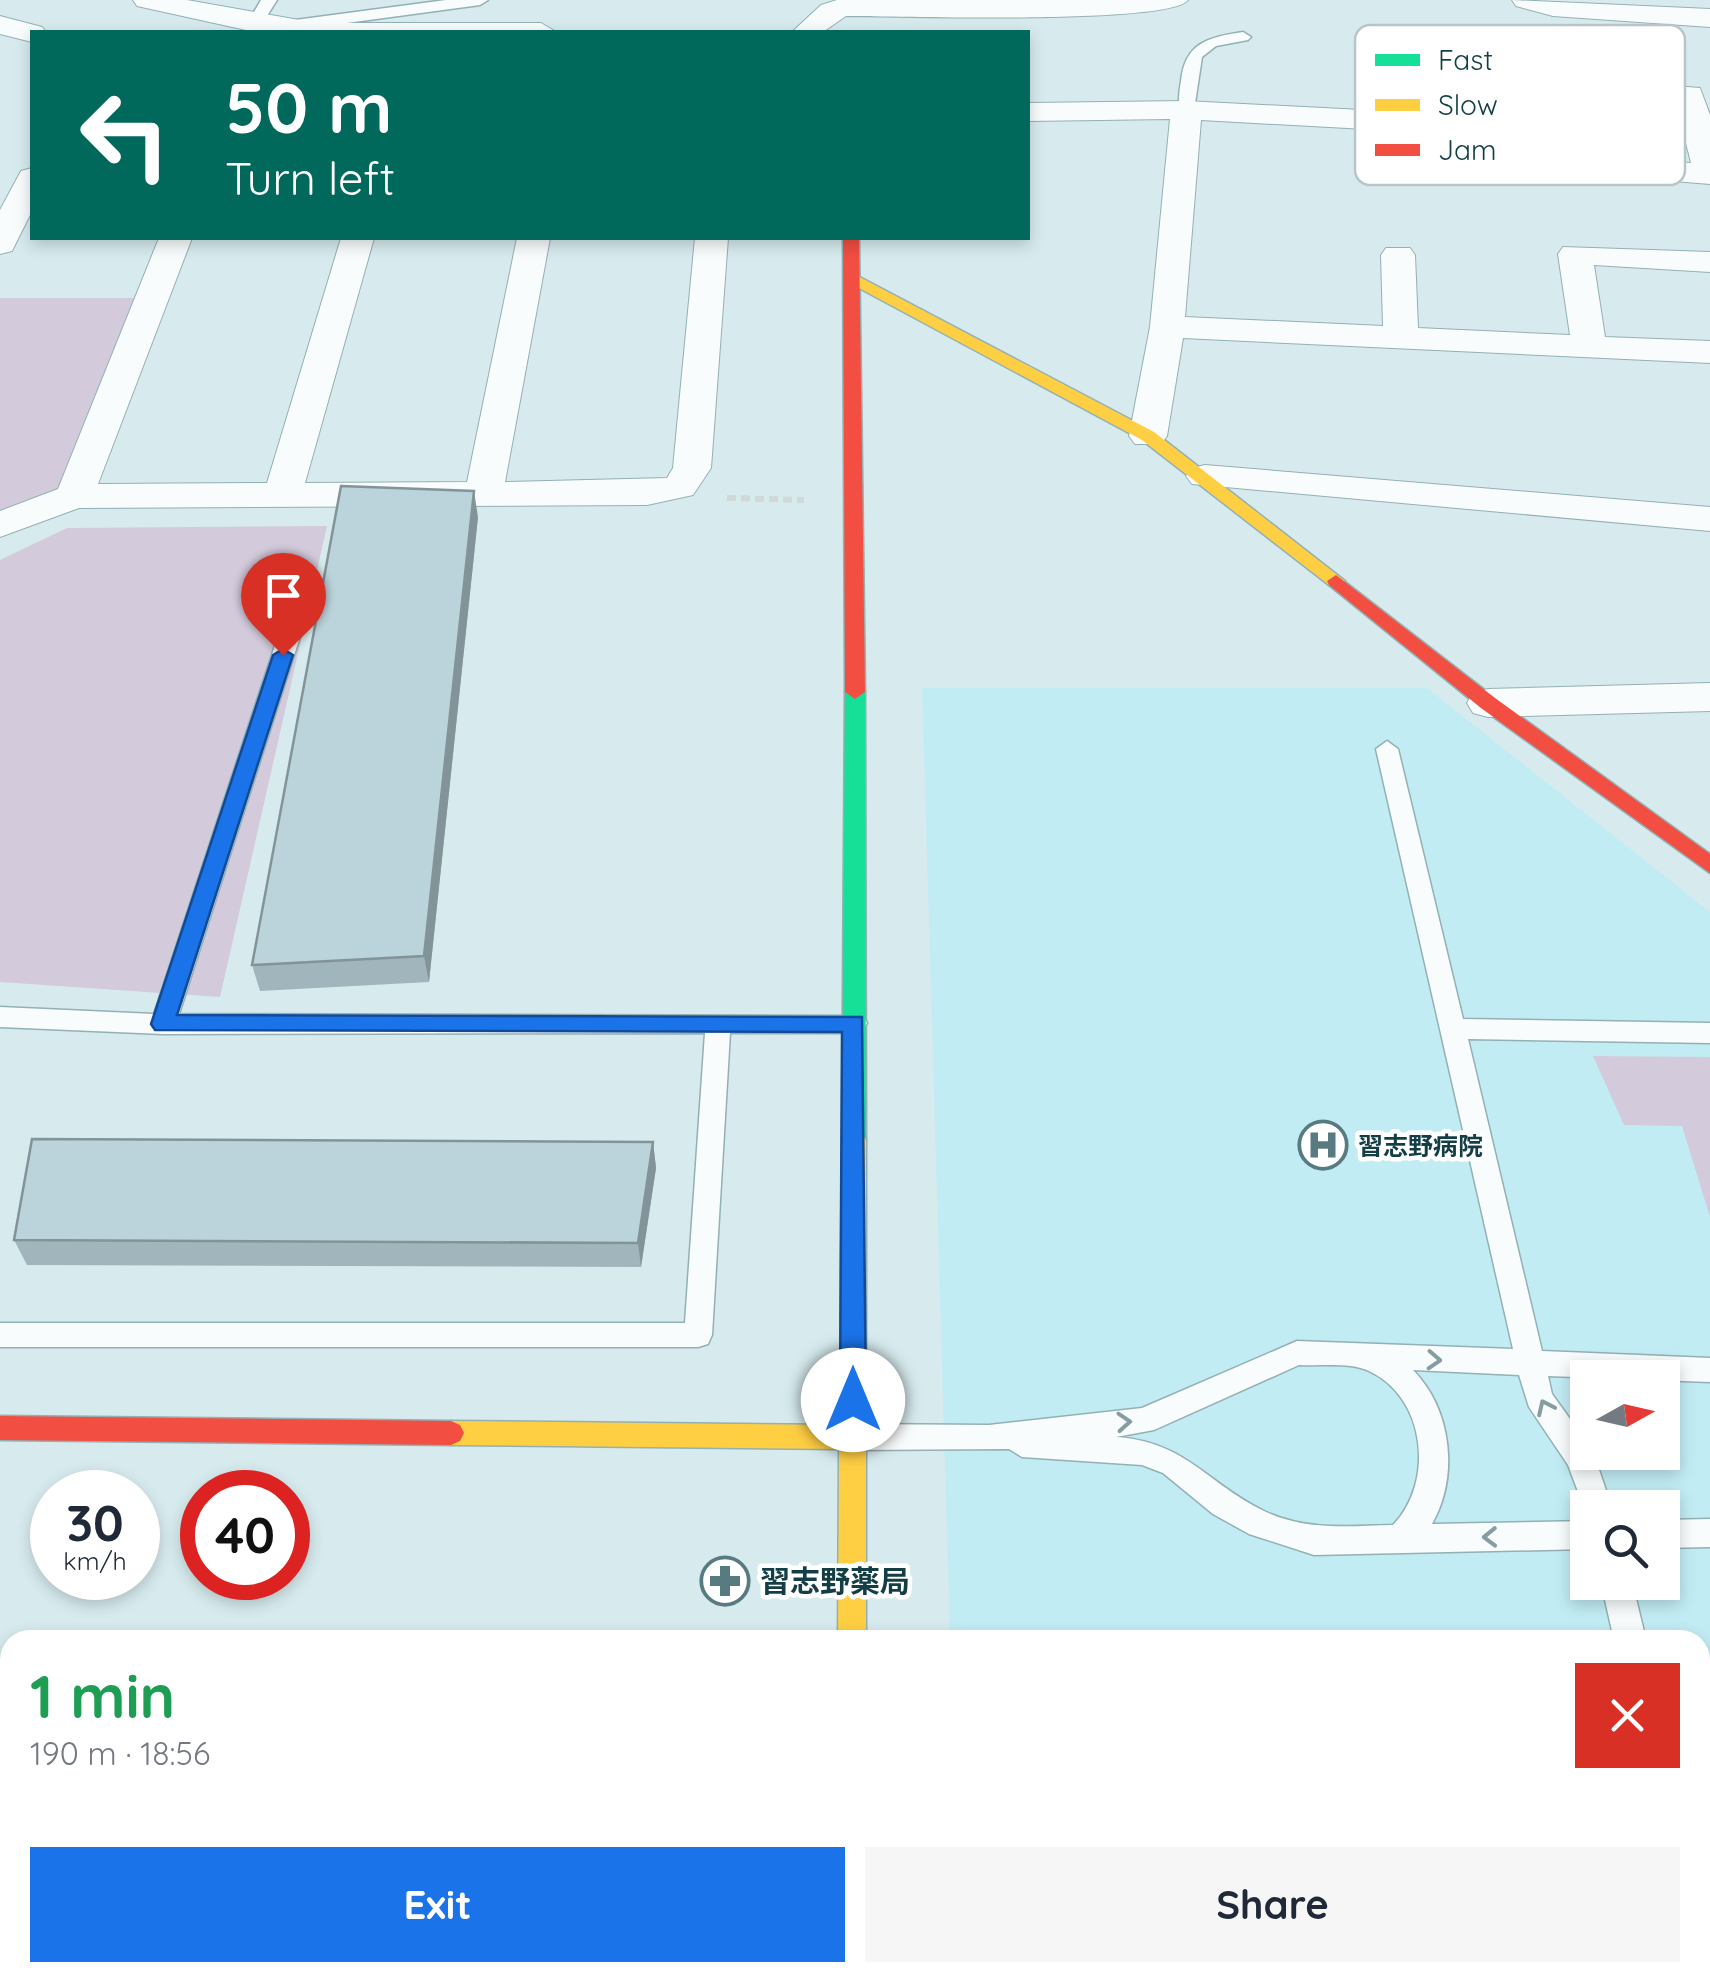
<!DOCTYPE html>
<html lang="en">
<head>
<meta charset="utf-8">
<style>
	:root { --surface:#fff; --page:#f6f6f7; --text:#1f2937; --muted:#747a83; --accent:#1a73e8 }
	body { margin:0; font-family:Quicksand,"Noto Sans JP",sans-serif; background:var(--page); color:var(--text); height:100vh; display:flex; flex-direction:column; font-size:38px; white-space:nowrap }
	* { box-sizing:border-box; margin:0 }
	p { font-size:32px; color:var(--muted) }
	.icon { flex:none; width:55px; height:55px; fill:none; stroke:currentColor; stroke-width:2; stroke-linecap:round; stroke-linejoin:round }
	.map { position:relative; flex:1; overflow:hidden }
	.details { position:absolute; left:0px; top:1630px; width:1710px; height:352px; display:flex; flex-direction:column; background:var(--surface); border-radius:30px 30px 0 0; box-shadow:0 5px 15px #0003 }
	.details>* { flex:none }
	.guide { position:absolute; left:30px; top:30px; width:1000px; height:210px; border-radius:0px; box-shadow:0 5px 15px #0003; background:#00695c; color:#fff; overflow:hidden }
	.needle { width:65px; rotate:82deg }
	.buttons { position:absolute; left:1570px; top:1360px; display:grid; gap:20px }
	.buttons a { display:grid; place-items:center; width:110px; height:110px; border-radius:0px; background:var(--surface); box-shadow:0 5px 15px #0003; font-size:50px }
	.speed { position:absolute; left:30px; top:1470px; display:flex; gap:20px; font-size:50px; font-weight:700; text-align:center }
	.speed>* { display:grid; place-content:center; width:130px; height:130px; border-radius:50%; background:var(--surface); box-shadow:0 5px 15px #0003; line-height:1 }
	.speed small { font-size:25px; font-weight:400 }
	.speed .limit { border:15px solid #d22; background:#fff; color:#111 }
	.pin { position:absolute; display:grid; place-items:center; width:85px; height:85px; color:#fff; margin:-102px -42px; border-radius:50% 50% 50% 0; rotate:-45deg; box-shadow:0 0 10px #0007 }
	.pin .icon { rotate:45deg }
	.me { position:absolute; width:110px; margin:-55px; rotate:0deg; stroke-linejoin:round; filter:drop-shadow(0 0 8px #0008) }
	.turn { display:flex; align-items:center; gap:35px; height:210px; padding:0 30px; font-size:45px }
	.turn .icon { width:130px; height:130px; stroke-width:2.5 }
	.turn b { display:block; font-size:70px; line-height:85px }
	.round { display:grid; place-items:center; flex:none; width:105px; height:105px; border-radius:0px; background:var(--page) }
	.headline { display:flex; align-items:center; justify-content:space-between; height:170px; padding:0 30px }
	h1 { font-size:60px; font-weight:800; line-height:75px; color:#1e9e55 }
	.action { display:flex; gap:20px; margin-top:auto; padding:20px 30px }
	.action a { flex:1; height:115px; border-radius:0px; background:var(--accent); color:#fff; font-size:40px; font-weight:800; line-height:115px; text-align:center }
	.action a+a { background:var(--page); color:var(--text) }
	.map>svg:first-child { display:block }
</style>
</head>
<body>
<div class="map">
<svg width="1710" height="1982" viewBox="0 0 1710 1982">
	<rect width="100%" height="100%" fill="#d7ebee"/>
	<!-- built -->
	<path fill="#c2ecf4" fill-rule="evenodd" d="M922,688H1427L1710,912V1982H960L959,1972H1700V1640H950ZM1588,1378H1662V1452H1588ZM1588,1508H1662V1582H1588Z"/>
	<!-- green -->
	<path fill="#d3cadb" d="M0,298H136L74,496L0,521Z
		M327,526L220,997L0,982V560L67,528Z
		M1593,1056L1710,1057V1217L1682,1126L1624,1125Z"/>
	<g fill="none" stroke-linecap="round" stroke-linejoin="round">
		<!-- lane casing -->
		<g stroke="#93b0b4" stroke-width="3">
			<path id="lane" d="M261,0H277L260,27H250L247,24Z
				M446,0H488L480,5L280,32L272,27L280,22Z
				M1243,32L1251,37L1248,40L1216,46L1202,57L1194,110L1180,113C1178,103 1179,92 1181,81C1185,43 1208,37 1243,32Z
				M295,611L306,618L179,1014L863,1016L867,1023L863,1030L854,1033H730L712,1335L708,1344L698,1347H0V1323H685L705,1033L163,1034L0,1027V1007L154,1014L284,618Z
				M1387,741L1398,749L1463,1019L1710,1023V1043L1468,1039L1542,1351L1710,1358V1382L1548,1376L1552,1394L1588,1444V1452H1593L1612,1508H1588V1518L1568,1465L1529,1407L1519,1375L1413,1370C1452,1410 1459,1476 1432,1524L1588,1521V1549L1314,1555L1249,1534L1213,1514L1163,1473L1142,1465L1022,1457L1009,1449L853,1450L843,1446L838,1437L843,1428L853,1424L989,1425L1142,1408L1297,1341L1513,1349L1376,749ZM1299,1365C1320,1366 1351,1362 1369,1371C1427,1398 1434,1483 1393,1525C1348,1526 1306,1531 1264,1511C1206,1483 1187,1442 1116,1437L1154,1430Z
				M1710,1519V1547L1662,1548V1520Z
				M1601,1582H1632L1646,1640H1614Z
				M1700,1913L1710,1917V1982H1697L1693,1972H1700Z"/>
		</g>
		<!-- street casing -->
		<g stroke="#93b0b4" stroke-width="2">
			<path id="street" d="M133,0H187L316,23H541L556,32H255L137,6Z
				M837,0H1188C1170,25 892,16 846,16L823,32H792L821,5Z
				M1512,0L1710,9V27L1553,16L1516,6Z
				M0,16L42,27L46,32H32V42L0,34Z
				M1413,63L1428,72L1436,159L1431,166H1409L1402,131L1201,120L1185,317L1383,326L1381,255L1386,248H1410L1415,255L1418,328L1570,335L1558,254L1563,247L1710,252V272L1594,265L1605,337L1710,341V363L1183,338L1167,436L1161,444H1135L1129,436L1150,327L1170,119L1028,121V103L1186,101L1401,112L1398,72Z
				M1549,76L1700,88L1710,115V184L1553,171L1534,85ZM1566,95L1676,102L1691,163L1578,155Z
				M32,168V211L12,251L0,254V210L21,171Z
				M159,238H192L98,484L267,483L341,238H374L305,483L467,482L517,238H550L505,482L667,478L673,468L695,238H728L711,468L693,495L647,505L79,508L0,537V511L58,489Z
				M1205,465L1710,507V531L1192,484L1186,476L1192,468Z
				M1710,683V711L1488,717L1473,713L1467,703L1473,693L1488,689Z
				M0,1803L10,1807V1874L0,1870Z
				M177,1972H253L257,1982H181Z"/>
		</g>
		<!-- fast casing -->
		<g stroke="#93b0b4" stroke-width="3">
			<path id="fast" d="M855,685L865,692L866,1140L862,1147H846L842,1140L845,692Z"/>
		</g>
		<!-- slow casing -->
		<g stroke="#93b0b4" stroke-width="3">
			<path id="slow" d="M852,273L1154,432L1345,581L1336,587L1329,585L1142,440L846,281V275Z
				M854,1130L862,1133L866,1140V1640H838L839,1449L451,1445L442,1441L438,1433L442,1425L451,1421L840,1425L842,1140L846,1133Z"/>
		</g>
		<!-- jam casing -->
		<g stroke="#93b0b4" stroke-width="3">
			<path id="jam" d="M843,238H859L865,692L855,699L845,692Z
				M1336,575L1495,698L1710,854V873L1481,708L1329,585L1327,581Z
				M0,1416L451,1421L460,1425L464,1433L460,1441L451,1445L0,1440Z
				M836,1972H868V1982H836Z"/>
		</g>
		<!-- path -->
		<path stroke="#d0d8da" stroke-width="6" stroke-dasharray="9 5" stroke-linecap="butt" d="M727,498L804,500"/>
		<!-- lane -->
		<use href="#lane" fill="#f9fcfc" fill-rule="evenodd"/>
		<!-- street -->
		<use href="#street" fill="#f9fcfc" fill-rule="evenodd"/>
		<!-- fast -->
		<use href="#fast" fill="#16e098" fill-rule="evenodd"/>
		<!-- slow -->
		<use href="#slow" fill="#ffcf43" fill-rule="evenodd"/>
		<!-- jam -->
		<use href="#jam" fill="#f24e42" fill-rule="evenodd"/>
	</g>
	<!-- wall -->
	<path fill="#a1b5bc" d="M478,517L429,982L260,991L252,965Z
		M653,1142L656,1168L641,1267L27,1265L14,1240Z"/>
	<!-- shaded-wall -->
	<path fill="#839499" d="M474,491L478,517L429,982L424,956Z
		M653,1142L656,1168L641,1267L638,1243Z"/>
	<!-- building -->
	<path fill="#bbd3db" stroke="#839499" stroke-width="2.5" d="M341,486L474,491L424,956L252,965Z
		M32,1139L653,1142L638,1243L14,1240Z"/>
	<!-- one-way arrows -->
	<defs><path id="oneway-chevron" d="M-2-3.5L2.5 0L-2 3.5" fill="none" stroke-width="1.6" stroke-linecap="round" stroke-linejoin="round" transform="scale(2.5)"/></defs>
	<g stroke="#869da1">
		<use href="#oneway-chevron" transform="translate(1434 1360) rotate(3)"/>
		<use href="#oneway-chevron" transform="translate(1545 1407) rotate(-115)"/>
		<use href="#oneway-chevron" transform="translate(1124 1422) rotate(-4)"/>
		<use href="#oneway-chevron" transform="translate(1490 1537) rotate(179)"/>
	</g>
	<!-- route -->
	<path fill="#1a73e8" stroke="#114b97" stroke-width="2.5" d="M283,649L293,655L177,1015L862,1017L866,1400L862,1408H843L840,1400L842,1032L155,1030L151,1024L273,655Z"/>
	<!-- icons -->
	<defs>
		<g id="hospital-ring" transform="scale(2.5)"><circle r="9.5" fill="#fff" stroke="#587b81" stroke-width="1.5"/><path d="M-5-5h3v3.5h4V-5h3V5h-3V1.5h-4V5h-3Z" fill="#587b81"/></g>
		<g id="pharmacy-ring" transform="scale(2.5)"><circle r="9.5" fill="#fff" stroke="#587b81" stroke-width="1.5"/><path d="M-2-6h4v4h4v4h-4v4h-4v-4h-4v-4h4Z" fill="#587b81"/></g>
	</defs>
	<g fill-rule="evenodd">
		<use href="#hospital-ring" x="1323" y="1145"/>
		<use href="#pharmacy-ring" x="725" y="1581"/>
	</g>
	<g text-anchor="middle" dominant-baseline="central" stroke-width="9" stroke-linejoin="round" paint-order="stroke">
		<!-- poi labels -->
		<g font-size="25" font-weight="bold" fill="#133e46" stroke="#fff" text-anchor="start">
			<text x="1358" y="1145">習志野病院</text>
		</g>
		<!-- near-poi labels -->
		<g font-size="30" font-weight="bold" fill="#133e46" stroke="#fff" text-anchor="start">
			<text x="760" y="1581">習志野薬局</text>
		</g>
	</g>
	<!-- legend -->
	<rect x="1355" y="25" width="330" height="160" rx="15" fill="#fff" stroke="#b8c5c8" stroke-width="2.5"/>
	<rect x="1375" y="54" width="45" height="12" fill="#16e098"/>
	<rect x="1375" y="99" width="45" height="12" fill="#ffcf43"/>
	<rect x="1375" y="144" width="45" height="12" fill="#f24e42"/>
	<g font-size="28" fill="#133e46">
		<text x="1438" y="70">Fast</text>
		<text x="1438" y="115">Slow</text>
		<text x="1438" y="160">Jam</text>
	</g>
</svg>
<div class="buttons">
<a><svg class="needle" viewBox="-14 -14 28 28"><path d="M0-13l5 13h-10z" fill="#e53935"/><path d="M0 13l5-13h-10z" fill="#747a83"/></svg></a>
<a><svg class="icon" aria-label="search" viewBox="0 0 24 24"><circle cx="10" cy="10" r="6"/><path d="M15 15l6 6"/></svg></a>
</div>
<div class="speed"><div>30<small>km/h</small></div><div class="limit">40</div></div>
<div class="pin" style="left:283px;top:655px;background:#d93025"><svg class="icon" aria-label="arrive" viewBox="0 0 24 24"><path d="M6 21V4h12l-3 4 3 4H6"/></svg></div>
<svg class="me" style="left:853px;top:1400px" viewBox="-20 -20 40 40"><circle r="19" fill="#fff"/><path d="M0-13L10 11 0 6-10 11z" fill="#1a73e8"/></svg>
<div class="guide">
<div class="turn"><svg class="icon" aria-label="left" viewBox="0 0 24 24"><path d="M17 20v-9H6M10 6l-5 5 5 5"/></svg><div><b>50 m</b>Turn left</div></div>
</div>
<section class="details">
<div class="headline"><div><h1>1 min</h1><p>190 m · 18:56</p></div><a class="round" style="background:#d93025;color:#fff"><svg class="icon" aria-label="close" viewBox="0 0 24 24"><path d="M6 6l12 12M18 6L6 18"/></svg></a></div>
<div class="action"><a>Exit</a><a>Share</a></div>
</section>
</div>
</body>
</html>
